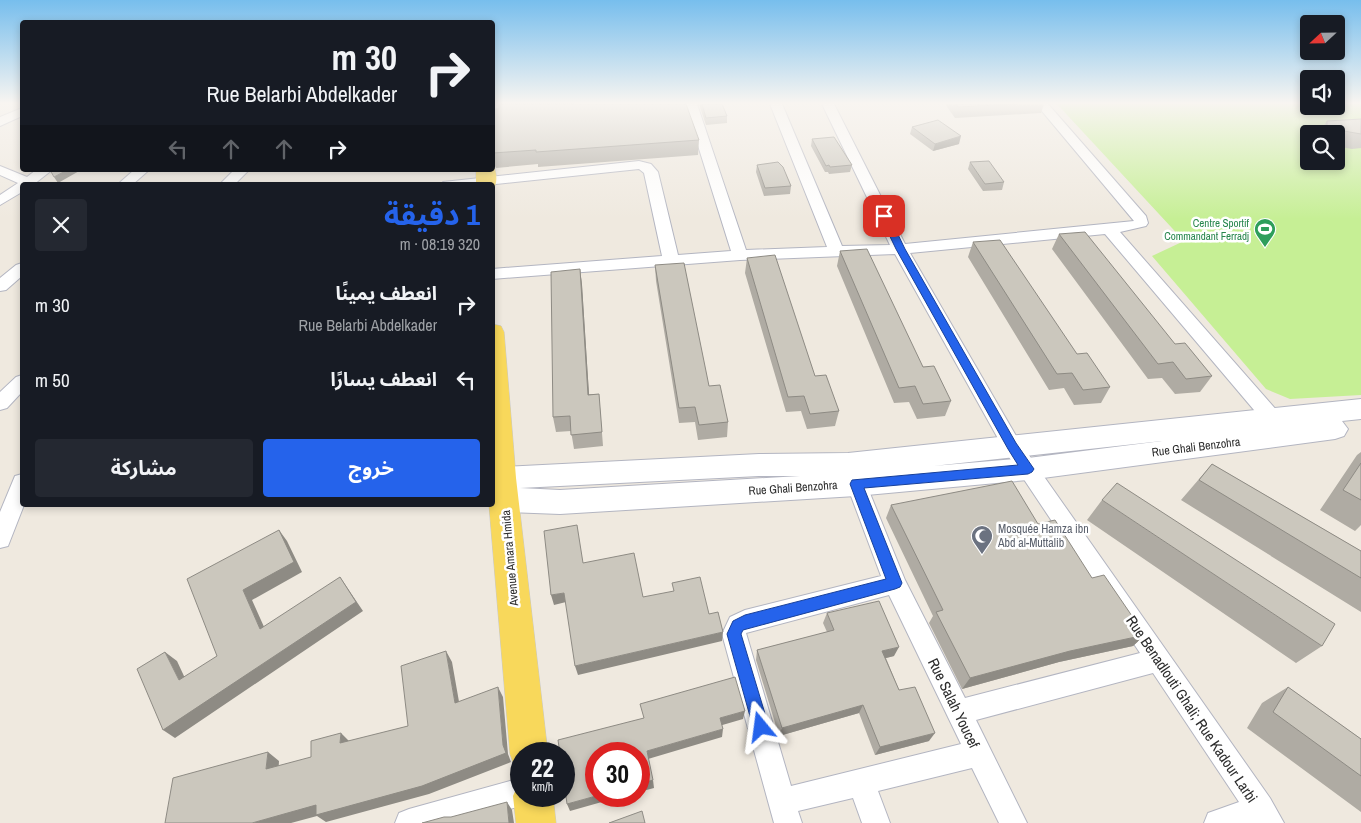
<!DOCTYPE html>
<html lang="ar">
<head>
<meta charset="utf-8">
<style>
	:root { --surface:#171b24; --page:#242831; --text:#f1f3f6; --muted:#9ea1a6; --accent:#2563eb }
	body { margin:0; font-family:"Archivo Narrow","Noto Sans Arabic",sans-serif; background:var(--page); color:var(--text); direction:rtl; height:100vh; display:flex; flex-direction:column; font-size:19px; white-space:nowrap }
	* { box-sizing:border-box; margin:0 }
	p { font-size:16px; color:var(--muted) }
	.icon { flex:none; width:28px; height:28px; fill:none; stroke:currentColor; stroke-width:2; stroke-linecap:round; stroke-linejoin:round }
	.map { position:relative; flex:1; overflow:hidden; direction:ltr }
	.panel { position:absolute; left:20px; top:182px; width:475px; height:325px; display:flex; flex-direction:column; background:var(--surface); border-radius:5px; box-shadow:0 2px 8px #0003; direction:rtl }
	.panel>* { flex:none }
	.banner { position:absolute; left:20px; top:20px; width:475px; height:152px; border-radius:5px; box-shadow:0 2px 8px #0003; direction:rtl; background:#171b24; color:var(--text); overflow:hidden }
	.needle { width:32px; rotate:248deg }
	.controls { position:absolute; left:1300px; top:15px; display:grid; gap:10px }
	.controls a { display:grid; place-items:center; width:45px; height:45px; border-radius:5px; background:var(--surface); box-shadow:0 2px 8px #0003; font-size:25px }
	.speed { position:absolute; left:510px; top:742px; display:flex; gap:10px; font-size:25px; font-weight:700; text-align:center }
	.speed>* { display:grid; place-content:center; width:65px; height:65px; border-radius:50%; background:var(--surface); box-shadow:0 2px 8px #0003; line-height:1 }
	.speed small { font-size:12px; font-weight:400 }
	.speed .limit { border:8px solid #d22; background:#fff; color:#111 }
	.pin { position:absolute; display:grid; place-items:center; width:42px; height:42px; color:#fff; margin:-21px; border-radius:10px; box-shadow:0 2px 8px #0006 }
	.me { position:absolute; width:55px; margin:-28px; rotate:344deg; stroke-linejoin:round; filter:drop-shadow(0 0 4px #0008) }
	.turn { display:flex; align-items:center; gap:18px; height:105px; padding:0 15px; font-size:22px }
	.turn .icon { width:65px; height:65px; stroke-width:2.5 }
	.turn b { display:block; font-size:35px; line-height:42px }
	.lanes { display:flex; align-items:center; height:48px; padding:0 15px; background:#0003; justify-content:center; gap:25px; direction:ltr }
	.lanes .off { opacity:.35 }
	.round { display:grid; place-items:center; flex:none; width:52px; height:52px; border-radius:5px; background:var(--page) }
	.overview { display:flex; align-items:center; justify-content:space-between; height:85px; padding:0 15px }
	h1 { font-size:30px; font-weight:700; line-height:38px; color:var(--accent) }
	.button { display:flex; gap:10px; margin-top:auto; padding:10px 15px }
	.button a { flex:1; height:58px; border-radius:5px; background:var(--accent); color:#fff; font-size:20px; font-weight:700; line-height:58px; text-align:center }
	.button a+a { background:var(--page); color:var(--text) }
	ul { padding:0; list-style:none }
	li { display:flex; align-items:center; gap:15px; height:75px; padding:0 15px }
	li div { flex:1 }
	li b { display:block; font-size:19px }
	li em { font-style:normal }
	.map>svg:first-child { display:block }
</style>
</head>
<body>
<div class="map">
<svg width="1361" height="823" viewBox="0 0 1361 823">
	<rect width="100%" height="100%" fill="#efe9df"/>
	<!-- pitch -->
	<path fill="#c6ef95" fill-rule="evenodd" d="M1057,104H1309V106H1336V104H1361V395L1290,399L1266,389L1152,256L1184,241ZM1309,134H1336V161H1309Z"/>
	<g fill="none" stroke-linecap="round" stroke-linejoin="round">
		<!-- minor casing -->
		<g stroke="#b3b5c1" stroke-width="2">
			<path id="minor" d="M492,104H574L568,108L492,111Z
				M685,104H697L746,250L827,247L770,104H782L842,246L890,245L822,104H834L905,244L1134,221L1036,104H1048L1146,216L1148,223L1146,226L1120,232L1279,413L1281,418L1279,423L1272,425L1265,423L1105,234L910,253L1019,441L1270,798L1284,823H1204L1208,813L1239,802L1153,673L976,720L1027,823H999L972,768L878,791L890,823H862L853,798L798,811L802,823H774L722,634L730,617L745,610L881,576L842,472L845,466L852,464L859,466L905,580L965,698L1140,653L1005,451L895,254L740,260L492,279V269L662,256L644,173L639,169L487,185H441L443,182L639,161L651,164L658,172L678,255L731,251ZM889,595L961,744L791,786L746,633Z
				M22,108V116L0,126V117Z
				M0,166L27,177L36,170H52L33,185H22V192L0,205V195L18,183L0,175Z
				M134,170H149L132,185H117Z
				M234,170H249L234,185H219Z
				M22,263V276L6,290L0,291V278L16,265Z
				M22,375V392L7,408L0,410V392L16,377Z
				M22,474L24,505L8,546L0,548V512L15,476Z
				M521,778V796H533L531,802L521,806L458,823H395L399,813L409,809Z"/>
		</g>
		<!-- secondary casing -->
		<g stroke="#b3b5c1" stroke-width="2">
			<path id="secondary" d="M1361,399V419L1342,421L1348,429L1344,436L1335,439L1028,480L856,496L560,514L505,512L495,509L492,504L495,491L501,489L492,487V469L501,467L759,454L848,453ZM1162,441L1028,458L933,466ZM759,476H800L560,490L520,488Z"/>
		</g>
		<!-- primary casing -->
		<g stroke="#c8c8c8" stroke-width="1">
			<path id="primary" d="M493,166C497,172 498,183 493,189L492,185H476V170H492Z
				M492,324L501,326L504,332L516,478L548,754H521V770L515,768L510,754L489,505H492Z
				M521,781V796H553L556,823H516L513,796L519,782Z"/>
		</g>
		<!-- minor -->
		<use href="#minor" fill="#fff" fill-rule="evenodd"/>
		<!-- secondary -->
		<use href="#secondary" fill="#fff" fill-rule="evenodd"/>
		<!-- primary -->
		<use href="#primary" fill="#f8d85b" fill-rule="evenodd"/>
	</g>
	<!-- wall -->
	<path fill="#afaba3" d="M699,104H722L727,116V123L706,125Z
		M945,104H1044L1041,113L955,118Z
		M492,109L699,140L698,155L538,167V164L496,168L494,164L492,165Z
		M1361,119V148L1352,149L1336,146V134H1318L1327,121Z
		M912,127L959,144L933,151L910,134Z
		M812,139L852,165L850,172L829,174L828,172H825L811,146Z
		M970,162L1004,182L1002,190L983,191L968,169Z
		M757,165L791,186L790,194L764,196L756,172Z
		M1059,234L1175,344L1212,376L1200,392L1175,394L1162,378L1148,379L1052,249Z
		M973,242L1077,354L1110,387L1101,403L1074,405L1064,388L1049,390L968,257Z
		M840,251L923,367L951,401L945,416L917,419L909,402L894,403L837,266Z
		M747,258L815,376L839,411L835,426L807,429L801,411L786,412L745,273Z
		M655,265L709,386L728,422L727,437L698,440L695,422L679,423L656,281Z
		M580,269L582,285L589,394H599L603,446L574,449L571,431L556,432L553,417Z
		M1361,452V525L1355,531L1320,510L1357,455Z
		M1212,464L1361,551V612L1181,500Z
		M1102,500L1322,646L1296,663L1087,520Z
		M891,505L1038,524L1092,578L1145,635L1133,646L1059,662L962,689L929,623L933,616L886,518Z
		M827,613L894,656L886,658L899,690L929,741L875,755L859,713L779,736L756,660L757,650L827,632L823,623Z
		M1288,687L1361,739V812L1247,728L1262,703Z"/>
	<!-- shaded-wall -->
	<path fill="#8e8b84" d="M961,136L959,144L933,151L935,144Z
		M67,170H81L58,183L54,177Z
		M580,269L582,285L590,410L588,395Z
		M279,530L287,541L302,572L252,600L269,638L260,629L243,590Z
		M340,577L363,611L175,738L163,730Z
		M564,593L566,602L554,605L551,595Z
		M723,632L722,641L578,675L575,666Z
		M1145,635L1133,646L1059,662L962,689L970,678L1070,651Z
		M899,647L894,656L878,660L882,651Z
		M446,651L452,662L461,713L455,703Z
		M165,652L177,661L190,689L179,680Z
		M498,687L503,697L508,754L511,762L429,794L326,822L317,816L291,823H252L503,745Z
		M863,705L859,713L779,736L782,728Z
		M745,711L743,719L719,726L720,718Z
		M723,729L722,737L648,759L647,751Z
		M341,733L350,742L340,743Z
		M935,733L929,741L875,755L880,747Z
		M268,752L279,761L278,778L266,769Z
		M653,780L654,788L639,792V784Z
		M596,796H623L570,811L567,804Z
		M507,802L512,810L514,823H509Z"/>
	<!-- building -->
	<path fill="#cbc7bd" stroke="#8e8b84" d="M499,104H686L699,140L536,152V150L493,153L492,109H499Z
		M702,104H722L727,116L706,118Z
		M956,104H1018L958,107Z
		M1361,119V134L1327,128V121Z
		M938,120L961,136L935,144L912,127Z
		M834,137L852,165L830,167L829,165L826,166L812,139Z
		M989,161L1004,182L985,184L970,162Z
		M778,162L783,167L791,186L765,188L757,165Z
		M50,170H67L54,177Z
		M1085,232L1175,344L1185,343L1212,376L1186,379L1173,362L1158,364L1059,234Z
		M1000,240L1077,354L1087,353L1110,387L1083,390L1072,373L1057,374L973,242Z
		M867,249L923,367L934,366L951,401L923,404L915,386L899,388L840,251Z
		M775,255L815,376L826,375L839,411L810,414L804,396L788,397L747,258Z
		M684,263L709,386L720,385L728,422L699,425L695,407L679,408L655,265Z
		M580,269L588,395L599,394L602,432L571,435L570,416L553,417L551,272Z
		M1361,463V500L1343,490Z
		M1212,464L1361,551V578L1199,480Z
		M1012,481L1038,524L1055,520L1092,578L1104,575L1145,635L1070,651L970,678L936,612L943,610L891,505Z
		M1117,483L1335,624L1322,646L1102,500Z
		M577,525L583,563L634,553L643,597L674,591L672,583L700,577L709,614L718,612L723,632L575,666L564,593L551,595L544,531Z
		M279,530L294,562L243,590L260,629L340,577L356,602L163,730L137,669L165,652L179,680L217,656L187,579Z
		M879,601L899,647L882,651L899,690L915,687L935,733L880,747L863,705L782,728L757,650L834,630L827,613Z
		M446,651L455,703L498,687L503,745L506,753L422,786L316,815V805L252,823H165L173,778L268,752L266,769L311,757V741L341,733L340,743L408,726L401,666Z
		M735,677L745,711L720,718L723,729L647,751L653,780L639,784V754H596V796L567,804L564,781V754H560L558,740L644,718L640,704Z
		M1288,687L1361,739V776L1273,712Z
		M507,802L509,823H422L444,817H451Z
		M642,811L645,823H609Z"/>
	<!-- sky -->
	<linearGradient id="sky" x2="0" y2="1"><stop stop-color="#77beed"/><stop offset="0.47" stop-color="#f8f5f1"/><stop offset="1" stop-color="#f8f5f1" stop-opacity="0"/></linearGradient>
	<rect width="1361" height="219" fill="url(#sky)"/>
	<!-- route -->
	<path fill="#2563eb" stroke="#184099" d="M884,214L889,216L905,249L1016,443L1034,469L1032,472L1028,474L864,488L902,583L900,587L895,589L743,630L741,634L769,727L766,733L761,735L755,733L753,727L727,634L733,621L745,615L886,579L850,484L852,480L1018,465L1008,449L896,249L880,216Z"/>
	<!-- icons -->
	<defs>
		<g id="stadium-pin" transform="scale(1.125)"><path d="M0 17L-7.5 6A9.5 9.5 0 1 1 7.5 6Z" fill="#2e9e5b" stroke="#fff"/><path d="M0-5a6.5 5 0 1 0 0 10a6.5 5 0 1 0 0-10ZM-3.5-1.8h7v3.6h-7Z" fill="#fff"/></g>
		<g id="mosque-pin" transform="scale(1.125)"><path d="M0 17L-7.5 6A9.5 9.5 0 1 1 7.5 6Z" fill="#6b7280" stroke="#fff"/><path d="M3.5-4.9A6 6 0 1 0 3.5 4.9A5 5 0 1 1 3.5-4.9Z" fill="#fff"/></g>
	</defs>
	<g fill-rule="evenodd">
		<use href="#stadium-pin" x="1265" y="229"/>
		<use href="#mosque-pin" x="982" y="536"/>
	</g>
	<g text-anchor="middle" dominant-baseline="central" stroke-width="5" stroke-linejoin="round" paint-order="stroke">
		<!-- far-leisure labels -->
		<g font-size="11" fill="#27864d" stroke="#fff" text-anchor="end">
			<text x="1249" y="223">Centre Sportif<tspan x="1249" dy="13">Commandant Ferradj</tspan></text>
		</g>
		<!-- street labels -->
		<g font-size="12" fill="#2d2d2d" stroke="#fff">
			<text transform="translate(1196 447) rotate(-7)">Rue Ghali Benzohra</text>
			<text transform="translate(793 488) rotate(-4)">Rue Ghali Benzohra</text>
			<text transform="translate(510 558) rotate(-95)">Avenue Amara Hmida</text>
		</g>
		<!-- worship labels -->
		<g font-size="12" fill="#5b616d" stroke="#fff" text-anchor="start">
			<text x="998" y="529">Mosquée Hamza ibn<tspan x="998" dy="14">Abd al-Muttalib</tspan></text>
		</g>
		<!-- near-street labels -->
		<g font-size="15" fill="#2d2d2d" stroke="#fff">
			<text transform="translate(954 703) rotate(64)">Rue Salah Youcef</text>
			<text transform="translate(1192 709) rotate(56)">Rue Benadlouti Ghali; Rue Kadour Larbi</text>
		</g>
	</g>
</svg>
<div class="controls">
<a><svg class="needle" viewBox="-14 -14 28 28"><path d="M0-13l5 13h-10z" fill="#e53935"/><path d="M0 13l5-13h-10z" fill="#9ea1a6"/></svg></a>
<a><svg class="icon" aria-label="sound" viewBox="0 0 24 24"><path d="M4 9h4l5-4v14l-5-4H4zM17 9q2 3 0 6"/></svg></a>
<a><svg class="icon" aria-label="search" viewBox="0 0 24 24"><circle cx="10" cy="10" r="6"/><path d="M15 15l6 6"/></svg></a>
</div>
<div class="speed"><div>22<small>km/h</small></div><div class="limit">30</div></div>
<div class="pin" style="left:884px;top:216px;background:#d93025"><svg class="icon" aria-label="arrive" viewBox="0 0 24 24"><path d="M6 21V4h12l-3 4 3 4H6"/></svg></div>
<svg class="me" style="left:761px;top:727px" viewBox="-20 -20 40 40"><path d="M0-17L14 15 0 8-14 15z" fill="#2563eb" stroke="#fff" stroke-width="4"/></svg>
<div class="banner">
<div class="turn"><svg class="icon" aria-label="right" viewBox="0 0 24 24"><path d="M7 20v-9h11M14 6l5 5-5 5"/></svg><div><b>30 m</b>Rue Belarbi Abdelkader</div></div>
<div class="lanes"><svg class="icon off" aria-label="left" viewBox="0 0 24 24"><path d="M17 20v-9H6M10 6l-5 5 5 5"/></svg><svg class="icon off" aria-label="ahead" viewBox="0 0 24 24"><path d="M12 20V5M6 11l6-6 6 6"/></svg><svg class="icon off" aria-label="ahead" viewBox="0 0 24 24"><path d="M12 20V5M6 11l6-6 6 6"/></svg><svg class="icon" aria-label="right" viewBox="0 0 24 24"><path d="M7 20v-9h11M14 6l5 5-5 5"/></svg></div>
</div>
<section class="panel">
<div class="overview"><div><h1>1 دقيقة</h1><p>320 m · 08:19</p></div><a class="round"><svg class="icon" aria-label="close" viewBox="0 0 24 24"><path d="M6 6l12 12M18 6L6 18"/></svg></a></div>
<ul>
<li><svg class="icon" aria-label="right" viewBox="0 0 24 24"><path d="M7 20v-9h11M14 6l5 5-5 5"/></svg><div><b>انعطف يمينًا</b><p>Rue Belarbi Abdelkader</p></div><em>30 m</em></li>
<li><svg class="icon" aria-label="left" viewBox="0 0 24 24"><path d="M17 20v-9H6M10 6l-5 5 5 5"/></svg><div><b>انعطف يسارًا</b></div><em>50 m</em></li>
</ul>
<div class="button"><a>خروج</a><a>مشاركة</a></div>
</section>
</div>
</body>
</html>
